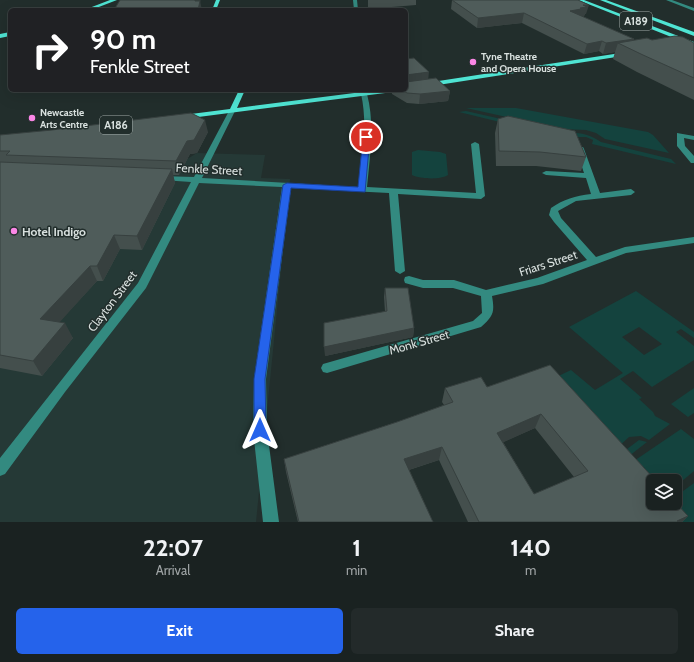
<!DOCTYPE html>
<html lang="en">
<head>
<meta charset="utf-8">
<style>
	:root { --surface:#1a2221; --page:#232a2a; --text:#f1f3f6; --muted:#9fa4a5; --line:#383f3f; --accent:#2563eb }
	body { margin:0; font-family:Cabin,sans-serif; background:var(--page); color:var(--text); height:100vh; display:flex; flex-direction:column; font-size:15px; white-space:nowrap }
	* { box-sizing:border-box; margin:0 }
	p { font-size:13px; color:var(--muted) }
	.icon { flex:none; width:22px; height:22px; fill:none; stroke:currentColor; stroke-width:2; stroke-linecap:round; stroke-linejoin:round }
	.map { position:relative; height:522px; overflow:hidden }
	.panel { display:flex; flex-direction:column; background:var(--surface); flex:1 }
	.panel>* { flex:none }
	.guide { position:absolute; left:8px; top:8px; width:400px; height:84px; border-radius:6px; box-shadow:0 4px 16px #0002,0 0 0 1px var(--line); background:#202124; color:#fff; overflow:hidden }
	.controls { position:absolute; left:646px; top:474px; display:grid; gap:8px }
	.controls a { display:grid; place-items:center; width:36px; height:36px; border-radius:6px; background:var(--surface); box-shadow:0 4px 16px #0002,0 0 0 1px var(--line); font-size:20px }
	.pin { position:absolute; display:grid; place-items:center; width:34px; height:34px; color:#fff; margin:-17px; border:2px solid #fff; border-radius:50%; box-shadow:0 1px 4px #0007 }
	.me { position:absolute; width:44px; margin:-22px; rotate:0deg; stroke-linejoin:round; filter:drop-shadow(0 0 3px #0008) }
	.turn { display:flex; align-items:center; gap:14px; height:84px; padding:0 16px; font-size:18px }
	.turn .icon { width:52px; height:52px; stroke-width:2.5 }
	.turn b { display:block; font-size:28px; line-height:34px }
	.eta { display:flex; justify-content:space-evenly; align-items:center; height:68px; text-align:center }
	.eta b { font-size:24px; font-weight:800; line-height:28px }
	.action { display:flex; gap:8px; margin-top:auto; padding:8px 16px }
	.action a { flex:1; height:46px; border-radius:6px; background:var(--accent); color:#fff; font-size:16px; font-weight:800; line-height:46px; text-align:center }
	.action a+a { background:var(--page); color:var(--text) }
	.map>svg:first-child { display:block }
</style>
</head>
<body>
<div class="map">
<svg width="694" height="522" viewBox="0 0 694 522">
	<rect width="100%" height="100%" fill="#222e2c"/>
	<!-- built -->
	<path fill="#253936" d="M197,153L265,155L261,178L290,179L256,522H0V175L153,180Z"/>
	<!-- green -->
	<path fill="#14433e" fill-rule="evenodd" d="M466,108H516L648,132L653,135L669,153L605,139L596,133L586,130L562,129Z
		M466,111L567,134C580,131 590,135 601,142L671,159L676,164L592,144L593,140L586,137H576L574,140L459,112Z
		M418,150L440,152L446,154L448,175C441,180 420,179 412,175V152Z
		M636,291L694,332V338L681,329L676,332L694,346V360L652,387L633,371L620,379L642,398L639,399L653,412L655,416L670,424L649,440L641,436L629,437L616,449V452L619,455L639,440L647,442L624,460L628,465L681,429L694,439V471L675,487V481H653V494L550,380L571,370L595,390L623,373L569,327ZM639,327L662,344L644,355L622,337Z
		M694,388V413L688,417L671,404Z
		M694,483V522H679L675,497Z"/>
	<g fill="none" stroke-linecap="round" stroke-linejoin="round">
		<!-- minor -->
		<path fill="#338a80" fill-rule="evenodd" d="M353,0H357L358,10H354Z
			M666,0H672L694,8V11Z
			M364,92L367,94C375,124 370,156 367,187L476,193L471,144L475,142L479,144L485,196L481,199L398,194L405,271L400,274L395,271L389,193L291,188L266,379L267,430L279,522H263L253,430L254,379L282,187L199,183L146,288L65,392L5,474L0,476V458L138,283L191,182L162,180H159L158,178L159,176L194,177L229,111L232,109L235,111L202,178L358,187C362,156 368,124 361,94Z
			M677,133L694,136V140L684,138L685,146L694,156V163H691L677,146Z
			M577,147H583L584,149L600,193L631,189L635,192L631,195L576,201L558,211L561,218L596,257L625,247L694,237V243L626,253L543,284L492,296C495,313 493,316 481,327L327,373L323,372L321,368L323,364L473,321L482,313L481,296L453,288H423L405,283L404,280L405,277L409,276L423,280H454L486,290L537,278L587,260L554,222L549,215L551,208C564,199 575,196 591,194L586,178L546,175L542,173L546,171L584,173L576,149Z"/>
		<!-- major -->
		<path fill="#4fe4d3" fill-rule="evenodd" d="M110,0H117L91,10H84Z
			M216,0H220L216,10H212Z
			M578,0H584L694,42V46Z
			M600,0H606L694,32V36Z
			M10,32V36L0,38V34Z
			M627,52L629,53V55L406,90V86Z
			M239,90H245L237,108L378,90H396L393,92L183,119L179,117L183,115L230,109Z"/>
	</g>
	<!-- wall -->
	<path fill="#444f4d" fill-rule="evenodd" d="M368,0H416V5L368,9Z
		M452,0L586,14H585L584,16L583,17L634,39V40H652L694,43V100L637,72L613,59L615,52L603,54L599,51L584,54L522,23L477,28L451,9Z
		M428,79L450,91L448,101L419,104L407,103L392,94V90H406Z
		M498,119L586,157L581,171L536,166H496L495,133Z
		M208,132L197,153L190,154L179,175H173L175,183L142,250L120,249L103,281H97L59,322L73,338L42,376L0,368V135Z
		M385,288L414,328L413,337L325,356L385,312L384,297Z
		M550,365L688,516L682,522H468L439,460L409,470L433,522H298L286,472L284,459L397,422L444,405L442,402L445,388L487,387ZM535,428L574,477L534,494L503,442Z"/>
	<!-- shaded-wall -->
	<path fill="#37403f" d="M195,0H201L200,1L202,10H197Z
		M583,5H589L586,14H585L584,16L579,17L570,11Z
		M524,13L522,23L477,28L478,18Z
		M634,39L631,49L618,43L615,52L603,54L606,43Z
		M602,41L599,51L584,54L587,44Z
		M429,72L428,81L406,84V75Z
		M450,91L448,101L419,104L420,94Z
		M205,120L208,132L197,153L190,154L179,175L176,161L187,141Z
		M172,169L175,183L142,250L137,236Z
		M114,235L120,249L103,281L97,266Z
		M90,266L97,281L49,334L40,319Z
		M65,323L73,338L42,376L33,361Z
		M414,328L413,337L325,356L324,347Z
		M541,414L535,428L493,447L497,433Z
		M442,447L439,460L402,472L404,459Z
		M688,516L682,522H676L677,521Z"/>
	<!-- building -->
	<path fill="#4f5c5a" stroke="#37403f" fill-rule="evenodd" d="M120,0H195V1H200L198,10H114Z
		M452,0H578L589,5H583L587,7L580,8L581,9L570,11L634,39L606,43L602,41L587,44L524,13L478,18Z
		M675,36L683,37L694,43V78L643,55L618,43L647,38L652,40Z
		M414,58L429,72L406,75V79V59Z
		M436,78L450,91L420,94L407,93L402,90H406V82Z
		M191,113L205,120L194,140L187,141L176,161L6,155L10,151H0V135L52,130Z
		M508,116L575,131L586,157L540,152L499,151L498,119Z
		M0,162L172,169L137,236L114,235L97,266H90L40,319L65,323L33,361L0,355Z
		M385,288H408L414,328L324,347V323L387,311Z
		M550,365L656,481H653V503H675V502L688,516L677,521L678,522H479L442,447L404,459L433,522H299L284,459L397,422L453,402L445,388L481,377L487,387ZM541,414L588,471L534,494L497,433Z"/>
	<!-- route -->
	<path fill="#2563eb" stroke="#184099" d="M366,135L370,137L365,192L291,188L265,379L266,430L264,434L260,436L256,434L254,430V379L283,185L287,183L358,187L363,137Z"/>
	<!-- markers -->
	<g fill="#fb87e6" stroke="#222e2c" stroke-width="1.5">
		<circle cx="473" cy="62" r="4"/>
		<circle cx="32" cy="118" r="4"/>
		<circle cx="14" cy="231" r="4"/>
	</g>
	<g text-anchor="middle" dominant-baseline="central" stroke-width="3" stroke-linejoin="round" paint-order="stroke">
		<!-- far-poi labels -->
		<g font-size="10" font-weight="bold" fill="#d9e1df" stroke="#222e2c" text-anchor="start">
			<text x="481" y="56">Tyne Theatre<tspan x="481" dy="12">and Opera House</tspan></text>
			<text x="40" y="112">Newcastle<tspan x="40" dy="12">Arts Centre</tspan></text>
		</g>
		<!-- shield labels -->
		<g fill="#222e2c" stroke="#a2aba9" stroke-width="1">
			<rect x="620" y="12" width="32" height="18" rx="3"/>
			<rect x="100" y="116" width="32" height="18" rx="3"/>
		</g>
		<g font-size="11" font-weight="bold" fill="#d9e1df">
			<text x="636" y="21">A189</text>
			<text x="116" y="125">A186</text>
		</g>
		<!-- street labels -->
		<g font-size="12" fill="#d9e1df" stroke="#222e2c">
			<text transform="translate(209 169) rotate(3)">Fenkle Street</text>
			<text transform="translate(548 263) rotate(-18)">Friars Street</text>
			<text transform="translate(112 301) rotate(-53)">Clayton Street</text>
			<text transform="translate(419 342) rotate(-16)">Monk Street</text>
		</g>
		<!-- poi labels -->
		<g font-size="12" font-weight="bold" fill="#d9e1df" stroke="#222e2c" text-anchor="start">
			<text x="22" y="231">Hotel Indigo</text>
		</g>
	</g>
</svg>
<div class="controls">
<a><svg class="icon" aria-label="layers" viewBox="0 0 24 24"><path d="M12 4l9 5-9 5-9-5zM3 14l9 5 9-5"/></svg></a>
</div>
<div class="pin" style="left:366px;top:137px;background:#d93025"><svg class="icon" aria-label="arrive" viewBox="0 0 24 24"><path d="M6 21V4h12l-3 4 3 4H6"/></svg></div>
<svg class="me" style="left:260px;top:430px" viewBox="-20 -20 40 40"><path d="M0-17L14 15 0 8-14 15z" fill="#2563eb" stroke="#fff" stroke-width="4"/></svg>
<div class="guide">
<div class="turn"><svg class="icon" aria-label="right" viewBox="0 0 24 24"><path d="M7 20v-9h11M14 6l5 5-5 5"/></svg><div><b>90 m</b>Fenkle Street</div></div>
</div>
</div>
<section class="panel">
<div class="eta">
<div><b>22:07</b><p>Arrival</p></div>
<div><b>1</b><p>min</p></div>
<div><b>140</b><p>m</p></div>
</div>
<div class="action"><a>Exit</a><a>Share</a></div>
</section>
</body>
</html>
